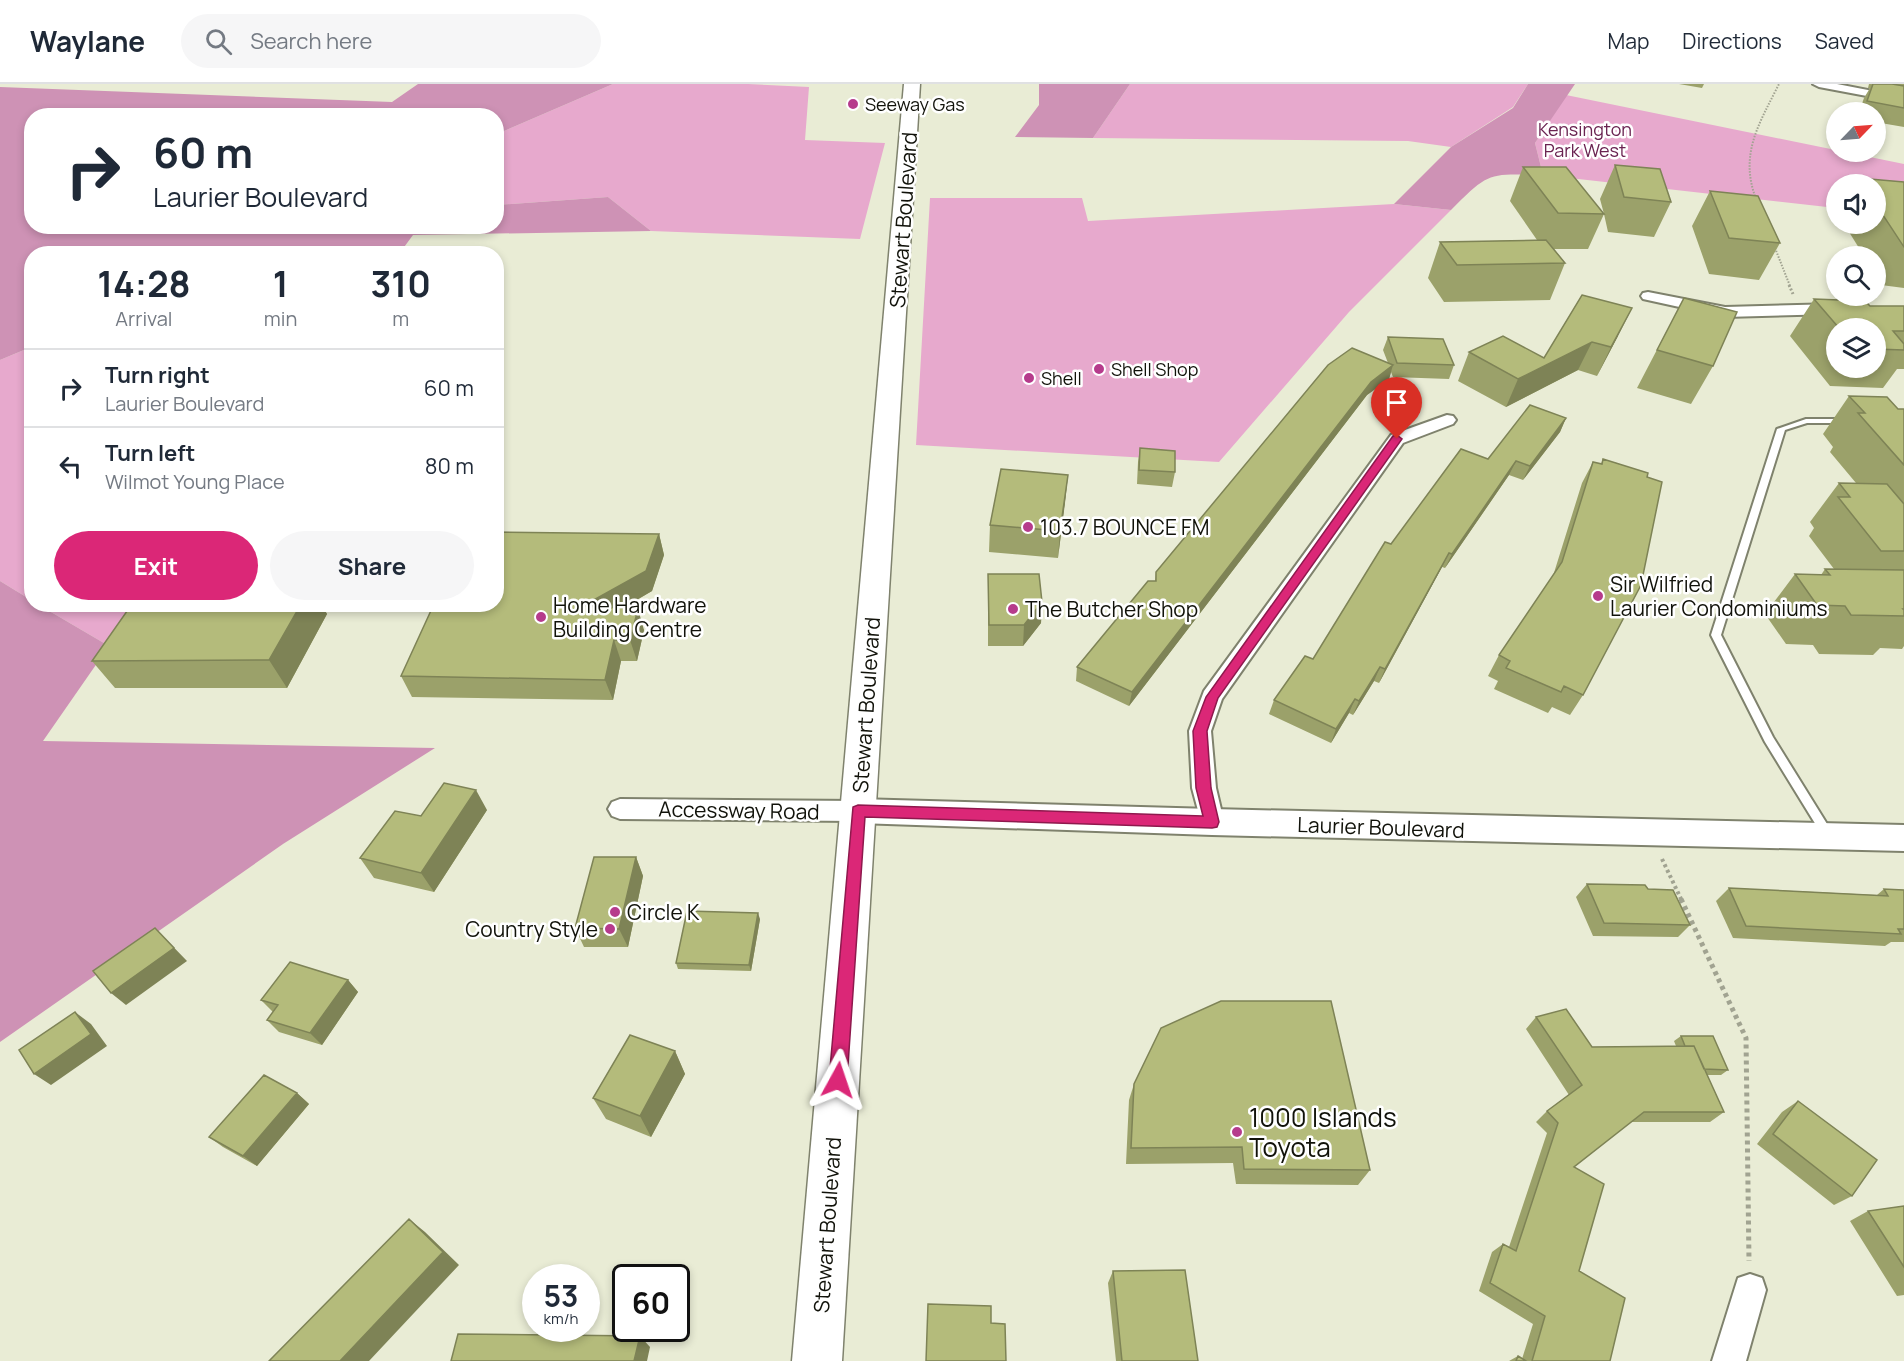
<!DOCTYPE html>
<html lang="en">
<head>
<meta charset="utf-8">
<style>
	:root { --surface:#fff; --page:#f6f6f7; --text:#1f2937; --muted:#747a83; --line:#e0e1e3; --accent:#db2777 }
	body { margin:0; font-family:Manrope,sans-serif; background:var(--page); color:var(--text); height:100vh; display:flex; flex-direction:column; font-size:22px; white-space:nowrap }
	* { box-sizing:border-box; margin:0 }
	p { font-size:20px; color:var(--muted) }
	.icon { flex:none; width:33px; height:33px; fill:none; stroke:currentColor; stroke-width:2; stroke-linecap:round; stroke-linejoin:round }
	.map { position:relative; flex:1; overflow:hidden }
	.details { position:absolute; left:24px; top:162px; width:480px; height:366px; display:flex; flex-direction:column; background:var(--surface); border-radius:24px; box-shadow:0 3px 9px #0003 }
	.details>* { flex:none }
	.guide { position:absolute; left:24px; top:24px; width:480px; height:126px; border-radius:24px; box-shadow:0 3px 9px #0003; background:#fff; color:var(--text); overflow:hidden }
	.needle { width:39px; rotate:65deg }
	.controls { position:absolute; left:1826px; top:18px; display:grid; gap:12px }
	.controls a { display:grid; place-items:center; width:60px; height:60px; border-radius:50%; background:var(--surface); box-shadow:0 3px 9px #0003; font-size:30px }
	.speed { position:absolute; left:522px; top:1180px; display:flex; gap:12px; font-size:30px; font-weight:700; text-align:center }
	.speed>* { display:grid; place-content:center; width:78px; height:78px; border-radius:50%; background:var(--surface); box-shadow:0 3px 9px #0003; line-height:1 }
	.speed small { font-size:15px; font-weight:400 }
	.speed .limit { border:3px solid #111; border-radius:9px; background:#fff; color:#111 }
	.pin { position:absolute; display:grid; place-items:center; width:51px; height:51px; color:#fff; margin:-62px -26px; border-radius:50% 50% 50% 0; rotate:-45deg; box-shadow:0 0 6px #0007 }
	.pin .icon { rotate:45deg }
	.me { position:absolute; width:66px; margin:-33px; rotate:5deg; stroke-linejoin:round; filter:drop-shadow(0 0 4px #0008) }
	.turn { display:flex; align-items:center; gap:21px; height:126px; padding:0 30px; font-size:27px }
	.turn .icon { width:78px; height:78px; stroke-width:2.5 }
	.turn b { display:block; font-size:42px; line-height:51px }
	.eta { display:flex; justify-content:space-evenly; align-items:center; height:102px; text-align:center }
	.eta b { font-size:36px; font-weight:700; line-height:42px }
	.cta { display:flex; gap:12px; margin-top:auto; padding:12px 30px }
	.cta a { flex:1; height:69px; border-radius:36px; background:var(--accent); color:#fff; font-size:24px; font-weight:700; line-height:69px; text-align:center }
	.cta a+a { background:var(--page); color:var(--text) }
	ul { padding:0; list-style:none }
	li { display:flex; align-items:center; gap:18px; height:78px; padding:0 30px; border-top:2px solid var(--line) }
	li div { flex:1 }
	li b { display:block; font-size:22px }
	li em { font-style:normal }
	header { display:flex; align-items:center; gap:36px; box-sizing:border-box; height:84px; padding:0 30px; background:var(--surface); border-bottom:2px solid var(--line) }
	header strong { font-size:28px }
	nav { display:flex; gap:33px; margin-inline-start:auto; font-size:21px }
	.search { width:420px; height:54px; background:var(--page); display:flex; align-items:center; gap:15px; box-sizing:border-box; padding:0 21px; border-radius:33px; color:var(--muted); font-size:22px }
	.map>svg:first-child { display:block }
</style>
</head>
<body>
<header>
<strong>Waylane</strong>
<div class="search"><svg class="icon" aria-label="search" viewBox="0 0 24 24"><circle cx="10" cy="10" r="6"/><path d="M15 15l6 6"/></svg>Search here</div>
<nav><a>Map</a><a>Directions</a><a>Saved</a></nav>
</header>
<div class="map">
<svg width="1904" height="1277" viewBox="0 0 1904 1277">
	<rect width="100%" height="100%" fill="#e9ecd5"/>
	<!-- green -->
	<path fill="#e7a9cd" d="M613,0H748L809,3L805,56L885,59L860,155L651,147L608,113L497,121V50Z
		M1130,0H1528L1513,23L1451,63L1408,57L1093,54Z
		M1566,11L1904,80V131L1875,100H1836V124L1543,91L1535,59Z
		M930,114H1082L1088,137L1394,120L1451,126L1349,228L1219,378L916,361Z
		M31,263V516L0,497V276Z
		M39,521H138L109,562Z"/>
	<!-- forest -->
	<path fill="#ce92b5" d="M418,0H613L497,50L496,32H32V142H496L497,121L608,113L651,147L413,151L399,170H32L31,263L0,276V3L392,18Z
		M1039,0H1130L1093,54L1015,53L1039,21Z
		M1528,0H1575L1535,59L1543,91C1488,90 1490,87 1451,126L1394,120L1451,63L1513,24Z
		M0,497L31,516L32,520L39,521L109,562L43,657L435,664L283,760L0,958Z"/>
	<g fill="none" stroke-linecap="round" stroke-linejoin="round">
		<!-- service casing -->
		<g stroke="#7f826d" stroke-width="4">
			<path id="service" d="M1806,335H1847L1851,337L1847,339H1807L1785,346L1721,551L1773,653L1832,748L1834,751L1832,754L1828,756L1824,754L1765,658L1711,551L1777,345Z"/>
		</g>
		<!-- minor casing -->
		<g stroke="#7f826d" stroke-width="4">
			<path id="minor" d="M1813,0H1837L1904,13V19L1819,3Z
				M1648,208L1725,223L1836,220L1844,225L1836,230L1725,233L1643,215L1641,212L1643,209Z
				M1447,331L1453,332L1456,336L1453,340L1403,359L1222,615L1211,647L1216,704L1224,738L1221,745L1212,748L1203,745L1192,704L1189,647L1204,607L1391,351Z
				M620,715L858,717L867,720L870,727L867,734L858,737L620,735L612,732L608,725L612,718Z
				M1750,1190L1762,1194L1766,1206L1746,1277H1712L1738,1194Z"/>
		</g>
		<!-- tertiary casing -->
		<g stroke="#7f826d" stroke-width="4">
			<path id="tertiary" d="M858,715L1212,725L1904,741V767L1212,751L858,739L847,736L843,727L847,718Z"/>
		</g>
		<!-- primary casing -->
		<g stroke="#7f826d" stroke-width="3">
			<path id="primary" d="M904,0H920L842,1277H792Z"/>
		</g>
		<!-- path-far3 -->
		<path stroke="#a1a391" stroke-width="2" stroke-dasharray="1.5 1.5" stroke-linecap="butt" d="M1756,115C1739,70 1759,40 1779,0
			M1775,164L1790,202"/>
		<!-- path-far2 -->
		<path stroke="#a1a391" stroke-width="3" stroke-dasharray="2 2" stroke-linecap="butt" d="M1789,201L1793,210"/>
		<!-- path-far1 -->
		<path stroke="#a1a391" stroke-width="4" stroke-dasharray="3 3" stroke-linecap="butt" d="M1662,775L1682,817"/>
		<!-- path -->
		<path stroke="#a1a391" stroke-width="5" stroke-dasharray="4 4" stroke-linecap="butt" d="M1681,815L1746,954L1749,1177"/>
		<!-- service -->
		<use href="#service" fill="#fff" fill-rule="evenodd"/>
		<!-- minor -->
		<use href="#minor" fill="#fff" fill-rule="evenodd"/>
		<!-- tertiary -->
		<use href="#tertiary" fill="#fff" fill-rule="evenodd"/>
		<!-- primary -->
		<use href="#primary" fill="#fff" fill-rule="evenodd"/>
	</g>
	<!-- wall -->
	<path fill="#9ba16a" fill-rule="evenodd" d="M1679,0H1704L1702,4Z
		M1869,0H1904V43L1875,38V28H1859L1864,14L1870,4H1868Z
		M1615,81L1671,118L1654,153L1608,148L1604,130L1588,165H1554L1565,179L1550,216L1444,218L1428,194L1440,158L1537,156L1510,117L1523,83L1604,130L1600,115Z
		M1858,94L1904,98V204L1881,201L1875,191V172H1864L1844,140H1875V100H1854Z
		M1710,107L1780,159L1759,196L1709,190L1692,142Z
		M1582,211L1618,252L1597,292L1578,286L1506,323L1458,297L1469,268L1544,274Z
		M1684,214L1713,282L1691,320L1637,304Z
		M1814,215L1870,222H1904V285H1897L1883,304L1830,302L1790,252ZM1836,244H1875V284H1836Z
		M1388,253L1454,281L1449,295L1393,293L1391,288L1389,295L1367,311L1129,622L1076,597L1077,583L1155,497L1156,488L1388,279L1383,266Z
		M1849,312L1898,325H1904V562L1902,565L1880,564L1873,571L1819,570L1813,561L1786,560L1765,530L1795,490L1821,491L1825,485H1834L1809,452L1814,444L1810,438L1839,399H1856L1830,368L1833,363L1823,350Z
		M1566,334L1560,348L1523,396L1509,391L1445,484L1442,483L1379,599L1374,597L1353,631L1349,629L1331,659L1269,630L1274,616L1313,575L1391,460L1488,375Z
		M1140,364L1175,388L1172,403L1137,400L1138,378Z
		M1603,375L1583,611L1570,631L1552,623L1548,629L1494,605L1498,597L1488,592L1499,571L1553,492L1582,399L1593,378L1601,380Z
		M1068,391L1058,474L989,468L990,441Z
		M659,450L664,471L652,507L623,524L644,546L637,577H621L613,616L412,613L401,592Z
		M988,490L1042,518L1041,539L1023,562H988Z
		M132,520H321L327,530L287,604H115L92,577Z
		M487,726L434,808L374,794L360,774L421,732Z
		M636,773L643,792L628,863H584L575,844Z
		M1587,800L1648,805L1690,841L1678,853L1593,852L1576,813Z
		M1729,804L1877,811L1884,805L1904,806V858H1891L1885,862L1733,854L1716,817Z
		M760,835L751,887L678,885L676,879Z
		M348,896L358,908L322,961L279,948L267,936L273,928L261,916Z
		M1536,933L1592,963L1676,962L1674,957L1681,952L1728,986L1721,991H1707L1724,1028L1710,1038H1631L1574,1083L1579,1187L1610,1277H1509L1518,1272L1522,1275L1533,1240L1479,1207L1492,1168L1503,1160L1509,1163L1547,1049L1536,1038L1547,1027L1569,1011L1526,945Z
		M675,967L685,990L651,1053L606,1035L593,1014Z
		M1134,1000L1370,1086L1358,1101L1236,1100L1233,1079L1126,1080L1129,1016Z
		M297,1009L309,1020L257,1082L223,1063L209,1053Z
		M1798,1017L1852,1112L1834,1121L1757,1060L1782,1028Z
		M1904,1122V1211L1897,1212L1850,1137L1868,1127Z
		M1113,1187L1198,1277H1116L1108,1199Z"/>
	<!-- shaded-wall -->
	<path fill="#7e8356" d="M1632,224L1618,252L1597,292L1611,263Z
		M1592,258L1578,286L1506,323L1518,295Z
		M1393,281L1389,295L1367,311L1129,622L1132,608L1371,298Z
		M1566,334L1560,348L1523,396L1530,382Z
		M1516,377L1509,391L1445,484L1452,470Z
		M1068,391L1065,419L1058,474L1060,447Z
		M659,450L664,471L652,507L590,543L583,522Z
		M1449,469L1442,483L1379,599L1385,585Z
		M1042,518L1041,539L1023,562L1024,541Z
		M301,520H321L327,530L287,604L269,576Z
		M638,525L644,546L637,577L630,556Z
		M614,556L621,577L613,616L605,596Z
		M1380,583L1374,597L1353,631L1359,617Z
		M1355,615L1349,629L1331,659L1336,645Z
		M476,706L487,726L434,808L421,789Z
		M636,773L643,792L628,863L619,845Z
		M758,829L760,835L751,887L749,881Z
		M155,844L187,877L126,921L111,909Z
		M348,896L358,908L322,961L310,949Z
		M75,928L91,940L107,962L51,1001L34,990Z
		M675,967L685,990L651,1053L640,1032Z
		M297,1009L309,1020L257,1082L243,1072Z
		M409,1135L425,1148L459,1181L369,1277H340Z
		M640,1252L650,1263L647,1277H634Z"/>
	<!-- building -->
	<path fill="#b4bb7b" stroke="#7e8356" stroke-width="1.5" d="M1873,0H1892L1904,2V24L1867,17Z
		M1615,81L1660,85L1671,118L1624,113Z
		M1523,83H1566L1604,130L1558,129Z
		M1858,94L1904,98V163L1875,119V100H1863Z
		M1710,107L1758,112L1780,159L1729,154Z
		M1546,156L1565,179L1457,181L1440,158Z
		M1582,211L1632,224L1611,263L1592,258L1518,295L1469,268L1503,252L1544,274Z
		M1684,214L1737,228L1713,282L1657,266Z
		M1814,215L1865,217L1870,222H1904V247H1893L1904,260V266L1875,265V244H1839Z
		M1388,253L1443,255L1454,281L1397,279Z
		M1352,264L1393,281L1371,298L1132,608L1077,583L1148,497H1156V488L1328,281Z
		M1849,312L1887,313L1898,325H1904V381L1858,329H1865Z
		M1530,321L1566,334L1530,382L1516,377L1452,470L1449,469L1385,585L1380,583L1359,617L1355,615L1336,645L1274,616L1305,572L1313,575L1385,458L1391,460L1461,365L1488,375Z
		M1140,364L1175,367V388L1139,386Z
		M1603,375L1648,389L1647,393L1662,398L1641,501L1583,611L1564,602L1561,608L1506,584L1510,577L1499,571L1562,478L1593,378L1602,380Z
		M1001,385L1068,391L1060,447L990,441Z
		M1839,399L1887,400L1904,420V467H1881L1838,413H1850Z
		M496,448L659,450L646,487L583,522L638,525L630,556H614L605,596L401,592L434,520H496Z
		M1825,485L1904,486V525H1903L1904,526V532L1851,531L1845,522L1817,521L1795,490L1830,491Z
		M988,490H1039L1042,518L1024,541H989Z
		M132,520H301L269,576L92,577Z
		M444,699L476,706L421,789L360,774L395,727L421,732Z
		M594,773H636L619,845L575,844Z
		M1587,800L1645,801L1648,805L1673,806L1690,841L1604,839Z
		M1729,804L1888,812L1884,805L1904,806V845H1898L1901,850L1746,842Z
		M687,827L758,829L749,881L676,879Z
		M155,844L174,864L111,909L93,887Z
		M290,878L348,896L310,949L267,936L278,921L261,916Z
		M1221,917H1331L1370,1086L1244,1085L1242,1063L1131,1064L1134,1000L1161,944Z
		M1566,925L1592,963L1694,962L1724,1028H1644L1574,1083L1604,1100L1579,1187L1625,1214L1610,1277H1532L1545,1232L1490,1199L1503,1160L1516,1167L1558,1039L1547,1027L1582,1001L1536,933Z
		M75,928L91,950L34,990L19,966Z
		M630,951L675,967L640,1032L593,1014Z
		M1681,952H1713L1728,986L1704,985L1694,962H1685Z
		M264,991L297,1009L243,1072L209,1053Z
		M1798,1017L1877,1076L1852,1112L1773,1050Z
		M1904,1122V1183L1868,1127Z
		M409,1135L443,1168L340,1277H269Z
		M1185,1186L1198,1277H1122L1113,1187Z
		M928,1220L991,1222V1239L1005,1240L1006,1277H926Z
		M458,1250L640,1252L634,1277H451Z
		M1518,1272L1526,1277H1516Z"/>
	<!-- route -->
	<path fill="#db2777" stroke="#8e194d" stroke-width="1.5" d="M1397,351L1402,355L1218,614L1207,647L1211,704L1219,738L1217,743L1212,744L865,733L847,996L844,1002L838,1005L832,1002L829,996L853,723L858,721L1203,732L1196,704L1193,647L1206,613L1393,352Z"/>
	<!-- markers -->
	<g fill="#b63b8c" stroke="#fff" stroke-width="2">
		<circle cx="853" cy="20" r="6"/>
		<circle cx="1099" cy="285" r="6"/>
		<circle cx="1029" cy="294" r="6"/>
		<circle cx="1028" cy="443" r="6"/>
		<circle cx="1598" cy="512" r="6"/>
		<circle cx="1013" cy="525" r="6"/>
		<circle cx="541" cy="533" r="6"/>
		<circle cx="615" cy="828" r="6"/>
		<circle cx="610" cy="845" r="6"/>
		<circle cx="1237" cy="1048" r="6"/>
	</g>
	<g text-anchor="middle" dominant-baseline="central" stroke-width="5" stroke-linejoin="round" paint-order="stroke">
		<!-- far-poi labels -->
		<g font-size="18" fill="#11120a" stroke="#fff" text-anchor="start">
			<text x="865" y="20">Seeway Gas</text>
			<text x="1111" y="285">Shell Shop</text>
			<text x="1041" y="294">Shell</text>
		</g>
		<!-- far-park labels -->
		<g font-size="18" fill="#6a2351" stroke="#fff">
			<text x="1585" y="45">Kensington<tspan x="1585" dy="21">Park West</tspan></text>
		</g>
		<!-- street labels -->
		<g font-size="21" fill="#11120a" stroke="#fff">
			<text transform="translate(903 136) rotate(-86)">Stewart Boulevard</text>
			<text transform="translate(866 621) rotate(-86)">Stewart Boulevard</text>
			<text transform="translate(739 726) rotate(1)">Accessway Road</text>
			<text transform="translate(1381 743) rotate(2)">Laurier Boulevard</text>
			<text transform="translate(827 1141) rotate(-86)">Stewart Boulevard</text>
		</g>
		<!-- poi labels -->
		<g font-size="21" fill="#11120a" stroke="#fff" text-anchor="start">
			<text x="1040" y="443">103.7 BOUNCE FM</text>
			<text x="1610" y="500">Sir Wilfried<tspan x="1610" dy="24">Laurier Condominiums</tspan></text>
			<text x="553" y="521">Home Hardware<tspan x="553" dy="24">Building Centre</tspan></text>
			<text x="1025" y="525">The Butcher Shop</text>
			<text x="627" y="828">Circle K</text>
			<text x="598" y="845" text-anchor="end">Country Style</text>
		</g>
		<!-- near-poi labels -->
		<g font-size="26" fill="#11120a" stroke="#fff" text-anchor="start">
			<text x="1249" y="1033">1000 Islands<tspan x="1249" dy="30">Toyota</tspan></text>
		</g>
	</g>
</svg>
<div class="controls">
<a><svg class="needle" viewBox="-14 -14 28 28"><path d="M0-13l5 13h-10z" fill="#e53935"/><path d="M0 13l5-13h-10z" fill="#747a83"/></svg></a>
<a><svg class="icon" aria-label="sound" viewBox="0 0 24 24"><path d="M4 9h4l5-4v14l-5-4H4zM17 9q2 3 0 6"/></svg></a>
<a><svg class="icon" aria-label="search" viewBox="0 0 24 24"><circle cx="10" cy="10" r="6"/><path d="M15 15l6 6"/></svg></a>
<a><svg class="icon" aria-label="layers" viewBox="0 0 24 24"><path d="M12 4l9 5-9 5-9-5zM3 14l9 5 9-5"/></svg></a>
</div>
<div class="speed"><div>53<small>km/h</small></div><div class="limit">60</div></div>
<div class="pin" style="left:1397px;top:355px;background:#d93025"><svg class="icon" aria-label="arrive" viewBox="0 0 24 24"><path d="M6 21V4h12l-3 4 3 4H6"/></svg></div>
<svg class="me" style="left:838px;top:996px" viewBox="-20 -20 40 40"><path d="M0-17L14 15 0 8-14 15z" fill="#db2777" stroke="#fff" stroke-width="4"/></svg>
<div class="guide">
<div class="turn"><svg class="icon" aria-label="right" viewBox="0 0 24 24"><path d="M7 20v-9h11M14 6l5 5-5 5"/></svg><div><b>60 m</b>Laurier Boulevard</div></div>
</div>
<section class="details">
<div class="eta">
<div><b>14:28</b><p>Arrival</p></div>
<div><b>1</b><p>min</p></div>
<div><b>310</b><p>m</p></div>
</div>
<ul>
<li><svg class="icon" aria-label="right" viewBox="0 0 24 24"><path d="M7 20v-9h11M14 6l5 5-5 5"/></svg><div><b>Turn right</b><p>Laurier Boulevard</p></div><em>60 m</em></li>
<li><svg class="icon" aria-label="left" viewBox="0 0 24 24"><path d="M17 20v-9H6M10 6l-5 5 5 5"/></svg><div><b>Turn left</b><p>Wilmot Young Place</p></div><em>80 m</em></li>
</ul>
<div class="cta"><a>Exit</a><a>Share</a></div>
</section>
</div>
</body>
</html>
